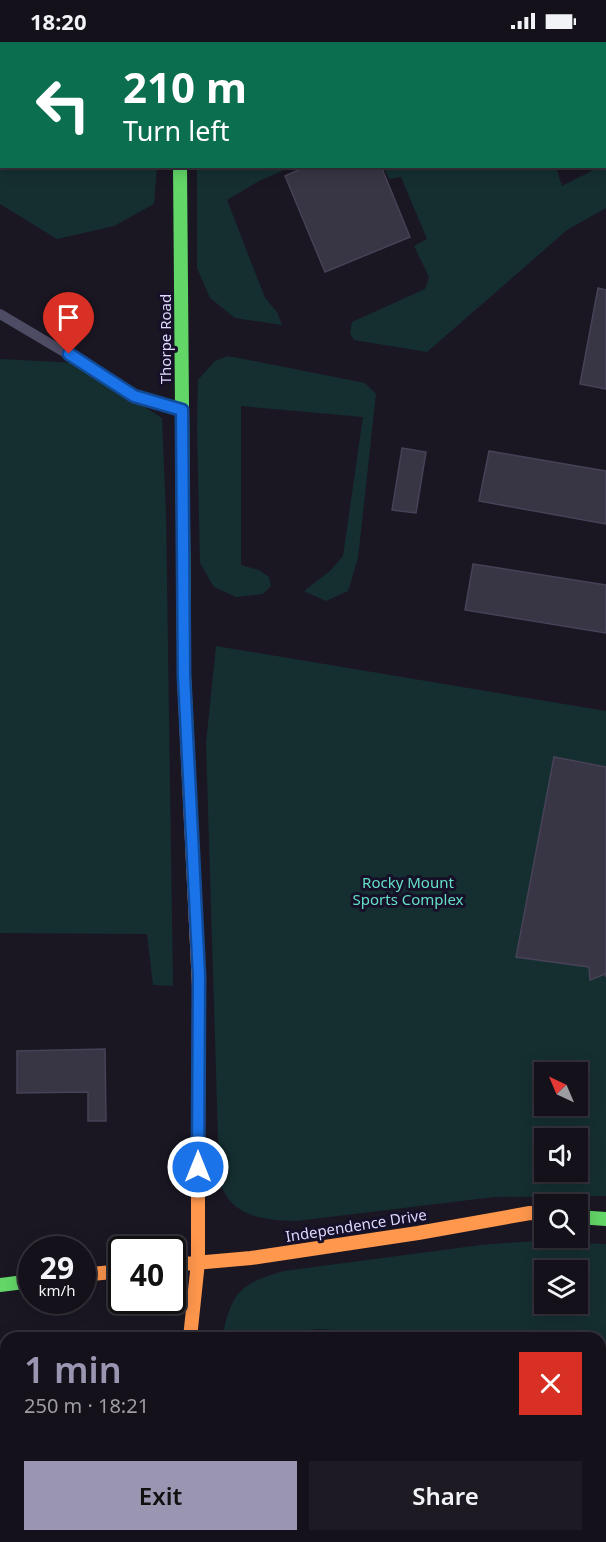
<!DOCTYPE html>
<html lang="en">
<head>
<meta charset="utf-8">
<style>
	:root { --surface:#14111a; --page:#1d1a23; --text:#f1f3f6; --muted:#9d9da2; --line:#333139; --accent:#9a96b1 }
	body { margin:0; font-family:"Noto Sans",sans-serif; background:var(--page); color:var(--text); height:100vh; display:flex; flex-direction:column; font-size:22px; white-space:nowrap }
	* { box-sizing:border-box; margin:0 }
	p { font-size:20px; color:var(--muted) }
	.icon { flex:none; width:33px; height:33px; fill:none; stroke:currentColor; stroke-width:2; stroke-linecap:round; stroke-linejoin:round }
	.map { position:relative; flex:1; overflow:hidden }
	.sheet { position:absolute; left:0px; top:1290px; width:606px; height:210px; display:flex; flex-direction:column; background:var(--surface); border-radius:18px 18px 0 0; box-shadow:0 3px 15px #0003,0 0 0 2px var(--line) }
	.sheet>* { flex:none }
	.banner { position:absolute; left:0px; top:0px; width:606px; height:126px; box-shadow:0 3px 15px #0003,0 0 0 2px var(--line); background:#0b6e4f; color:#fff; overflow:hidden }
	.needle { width:39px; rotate:316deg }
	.fabs { position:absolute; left:534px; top:1020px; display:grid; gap:12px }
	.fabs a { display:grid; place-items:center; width:54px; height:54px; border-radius:0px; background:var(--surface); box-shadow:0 3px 15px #0003,0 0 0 2px var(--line); font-size:30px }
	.speed { position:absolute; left:18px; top:1194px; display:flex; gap:12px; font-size:30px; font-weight:700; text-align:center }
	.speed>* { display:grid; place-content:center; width:78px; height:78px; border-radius:50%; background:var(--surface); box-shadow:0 3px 15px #0003,0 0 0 2px var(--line); line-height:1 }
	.speed small { font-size:15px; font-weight:400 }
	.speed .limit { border:3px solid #111; border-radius:9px; background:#fff; color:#111 }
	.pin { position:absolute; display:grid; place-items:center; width:51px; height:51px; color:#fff; margin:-62px -26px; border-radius:50% 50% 50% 0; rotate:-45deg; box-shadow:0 0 6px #0007 }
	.pin .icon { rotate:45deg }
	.me { position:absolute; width:66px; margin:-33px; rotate:0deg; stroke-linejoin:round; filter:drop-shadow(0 0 4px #0008) }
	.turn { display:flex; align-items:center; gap:21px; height:126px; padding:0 24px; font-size:27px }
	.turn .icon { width:78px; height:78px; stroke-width:2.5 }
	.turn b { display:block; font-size:42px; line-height:51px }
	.round { display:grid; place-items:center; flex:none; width:63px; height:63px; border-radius:0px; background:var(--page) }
	.overview { display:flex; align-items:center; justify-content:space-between; height:102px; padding:0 24px }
	h1 { font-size:36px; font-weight:600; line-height:45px; color:var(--accent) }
	.button { display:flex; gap:12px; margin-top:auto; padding:12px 24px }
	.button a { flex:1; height:69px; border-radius:0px; background:var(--accent); color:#111; font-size:24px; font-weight:600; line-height:69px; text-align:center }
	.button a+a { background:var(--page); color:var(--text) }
	.status { display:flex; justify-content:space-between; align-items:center; height:42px; padding:0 30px; background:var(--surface); direction:ltr }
	.status svg { height:16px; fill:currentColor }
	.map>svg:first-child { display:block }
</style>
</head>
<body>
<div class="status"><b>18:20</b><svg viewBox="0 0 49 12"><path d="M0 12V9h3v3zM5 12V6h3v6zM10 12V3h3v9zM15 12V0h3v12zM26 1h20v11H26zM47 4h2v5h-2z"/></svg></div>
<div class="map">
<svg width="606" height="1500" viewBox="0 0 606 1500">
	<rect width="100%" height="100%" fill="#1a1723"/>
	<!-- green -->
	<path fill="#152f31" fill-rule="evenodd" d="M0,65L2,66V124L157,125L154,162L114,184L57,197L0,162Z
		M606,121V166L567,188L427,310L354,298L350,291L352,280L425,247L429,235L414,204L427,197L401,135L389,137L384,125H556L562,144L599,125L604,124Z
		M197,125H291L259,139L227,158L265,256L277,270L282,283L235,276L210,256L197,226Z
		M228,314L365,341L376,352L358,516L348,549L326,559L304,549L330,529L343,514L363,375L241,364V523L259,528L269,535L271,544L263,552L236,555L214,545L200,521L197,386L198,338L215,319Z
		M0,317L76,321L162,376L166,474L173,944L153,943L147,892L0,891Z
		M216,604L606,669V1154L494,1155L296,1179C269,1178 239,1177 224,1150C220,1144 220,1134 219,1127L206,701ZM544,1030H578V1064H544ZM544,1096H578V1130H544Z
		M535,1199L606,1202V1321L600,1320V1296H383L348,1289L317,1287L303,1289L281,1290L270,1296H222C232,1250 239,1242 284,1229L481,1203ZM544,1228H578V1262H544Z"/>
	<!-- building -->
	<path fill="#383545" stroke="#474257" stroke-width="1.5" d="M18,0H61V2H18Z
		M313,0H412V2H313Z
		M307,124H381L410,195L325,230L285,134Z
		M598,246L606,248V347L580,342Z
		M402,406L426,410L416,471L392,468Z
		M489,409L606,429V482L479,459Z
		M473,522L606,543V591L465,568Z
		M554,715L606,725V935L605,932L590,938L589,925L516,915Z
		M105,1007L106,1079H88V1050L17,1051V1009Z
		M600,1478L606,1479V1500H271L272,1494H600Z
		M29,1494H52L46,1500H36Z"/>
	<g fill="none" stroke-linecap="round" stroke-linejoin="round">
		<!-- lane -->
		<path stroke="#4e4c64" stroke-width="10" d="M0,272L86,323L134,354L179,367"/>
		<!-- fast -->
		<path stroke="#63d668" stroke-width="14" d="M180,124L184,601
			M578,1175L606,1177
			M0,1243L32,1239"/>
		<!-- slow -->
		<path stroke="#ff974d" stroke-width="14" d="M178,0V2
			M184,601V634L199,945
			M172,1223L251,1216L418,1191L530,1171L544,1172
			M82,1233L122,1229
			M190,1296L198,1220V1126
			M162,1500L163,1494"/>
		<!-- jam -->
		<path stroke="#b3261e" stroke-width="14" d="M198,1126L199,945"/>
	</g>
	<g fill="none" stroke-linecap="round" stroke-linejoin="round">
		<!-- route casing -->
		<g stroke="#114b97" stroke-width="15">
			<path id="route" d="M69,312L134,354L182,368L184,634L199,934L198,1125"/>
		</g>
		<!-- route -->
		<use href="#route" stroke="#1a73e8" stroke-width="10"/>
	</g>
	<g text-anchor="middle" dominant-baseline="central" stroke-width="6" stroke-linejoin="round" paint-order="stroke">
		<!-- street labels -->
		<g font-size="15" fill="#dfdafe" stroke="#161129">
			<text transform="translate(165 297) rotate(-90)">Thorpe Road</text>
			<text transform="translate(356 1183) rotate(-9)">Independence Drive</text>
		</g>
		<!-- park labels -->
		<g font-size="15" fill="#65dfc5" stroke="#161129">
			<text x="408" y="840">Rocky Mount<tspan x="408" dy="17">Sports Complex</tspan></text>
		</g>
	</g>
</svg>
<div class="fabs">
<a><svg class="needle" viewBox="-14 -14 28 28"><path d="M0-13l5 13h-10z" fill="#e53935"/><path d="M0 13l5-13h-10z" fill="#9d9da2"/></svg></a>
<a><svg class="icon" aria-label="sound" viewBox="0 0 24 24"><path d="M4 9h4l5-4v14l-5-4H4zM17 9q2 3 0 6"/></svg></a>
<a><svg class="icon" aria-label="search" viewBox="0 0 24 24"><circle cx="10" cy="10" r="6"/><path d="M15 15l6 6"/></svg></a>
<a><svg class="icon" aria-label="layers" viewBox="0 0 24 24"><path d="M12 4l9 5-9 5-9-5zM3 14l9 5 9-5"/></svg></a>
</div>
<div class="speed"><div>29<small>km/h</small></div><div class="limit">40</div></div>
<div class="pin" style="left:69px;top:312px;background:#d93025"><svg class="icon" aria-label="arrive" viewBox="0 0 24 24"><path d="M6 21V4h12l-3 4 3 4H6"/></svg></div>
<svg class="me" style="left:198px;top:1125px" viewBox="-20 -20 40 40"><circle r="17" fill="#1a73e8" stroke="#fff" stroke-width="3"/><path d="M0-11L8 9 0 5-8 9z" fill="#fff"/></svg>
<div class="banner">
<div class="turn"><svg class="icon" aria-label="left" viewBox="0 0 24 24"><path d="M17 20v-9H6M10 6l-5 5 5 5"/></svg><div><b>210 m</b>Turn left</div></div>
</div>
<section class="sheet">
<div class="overview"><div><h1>1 min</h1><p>250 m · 18:21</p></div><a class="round" style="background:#d93025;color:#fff"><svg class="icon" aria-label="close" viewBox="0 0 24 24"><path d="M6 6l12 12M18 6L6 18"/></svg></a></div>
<div class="button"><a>Exit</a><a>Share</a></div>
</section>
</div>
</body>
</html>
